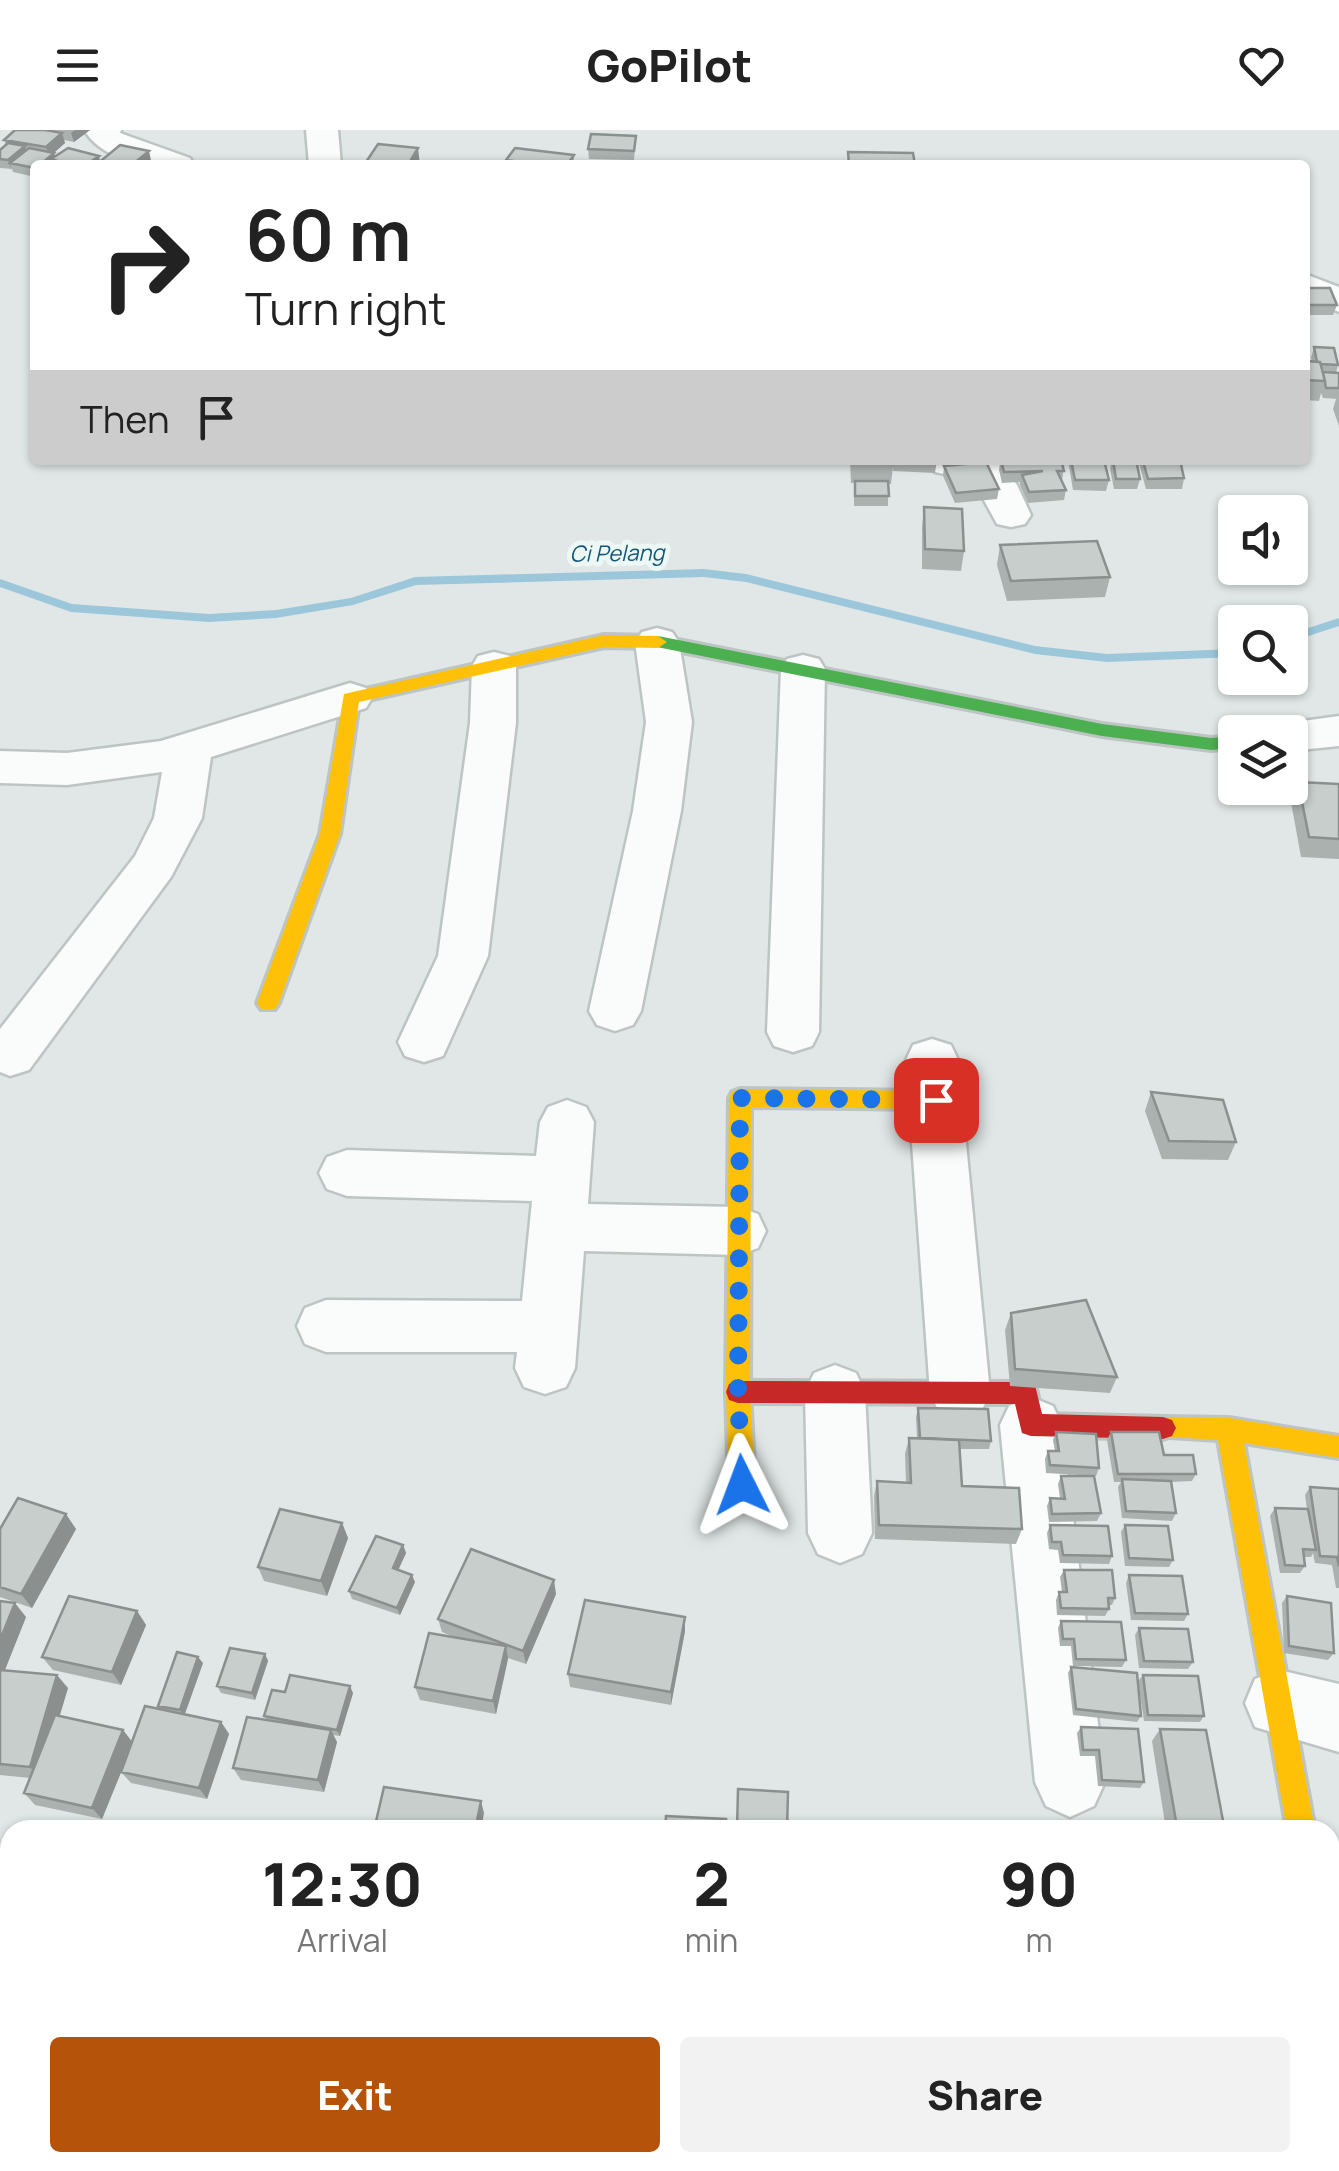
<!DOCTYPE html>
<html lang="en">
<head>
<meta charset="utf-8">
<style>
	:root { --surface:#fff; --page:#f2f2f2; --text:#222; --muted:#767676; --accent:#b45309 }
	body { margin:0; font-family:Manrope,sans-serif; background:var(--page); color:var(--text); height:100vh; display:flex; flex-direction:column; font-size:38px; white-space:nowrap }
	* { box-sizing:border-box; margin:0 }
	p { font-size:32px; color:var(--muted) }
	.icon { flex:none; width:55px; height:55px; fill:none; stroke:currentColor; stroke-width:2; stroke-linecap:round; stroke-linejoin:round }
	.map { position:relative; flex:1; overflow:hidden }
	.drawer { position:absolute; left:0px; top:1690px; width:1340px; height:352px; display:flex; flex-direction:column; background:var(--surface); border-radius:30px 30px 0 0; box-shadow:0 2px 8px #0004 }
	.drawer>* { flex:none }
	.hud { position:absolute; left:30px; top:30px; width:1280px; height:305px; border-radius:10px; box-shadow:0 2px 8px #0004; background:#fff; color:var(--text); overflow:hidden }
	.fabs { position:absolute; left:1218px; top:365px; display:grid; gap:20px }
	.fabs a { display:grid; place-items:center; width:90px; height:90px; border-radius:10px; background:var(--surface); box-shadow:0 2px 8px #0004; font-size:50px }
	.pin { position:absolute; display:grid; place-items:center; width:85px; height:85px; color:#fff; margin:-42px; border-radius:20px; box-shadow:0 5px 15px #0006 }
	.me { position:absolute; width:110px; margin:-55px; rotate:357deg; stroke-linejoin:round; filter:drop-shadow(0 0 8px #0008) }
	.turn { display:flex; align-items:center; gap:35px; height:210px; padding:0 50px; font-size:45px }
	.turn .icon { width:130px; height:130px; stroke-width:2.5 }
	.turn b { display:block; font-size:70px; line-height:85px }
	.then { display:flex; align-items:center; height:95px; padding:0 50px; background:#0003; gap:20px; font-size:38px }
	.eta { display:flex; justify-content:space-evenly; align-items:center; height:170px; text-align:center }
	.eta b { font-size:60px; font-weight:800; line-height:70px }
	.action { display:flex; gap:20px; margin-top:auto; padding:20px 50px }
	.action a { flex:1; height:115px; border-radius:10px; background:var(--accent); color:#fff; font-size:40px; font-weight:800; line-height:115px; text-align:center }
	.action a+a { background:var(--page); color:var(--text) }
	header { display:flex; justify-content:space-between; align-items:center; height:130px; padding:0 50px; background:var(--surface); font-size:45px; font-weight:800 }
	.map>svg:first-child { display:block }
</style>
</head>
<body>
<header><svg class="icon" aria-label="menu" viewBox="0 0 24 24"><path d="M4 6h16M4 12h16M4 18h16"/></svg>GoPilot<svg class="icon" aria-label="heart" viewBox="0 0 24 24"><path d="M12 20l-8-8c-3-5 5-10 8-4 3-6 11-1 8 4z"/></svg></header>
<div class="map">
<svg width="1339" height="2041" viewBox="0 0 1339 2041">
	<rect width="100%" height="100%" fill="#e0e7e6"/>
	<g fill="none" stroke-linecap="round" stroke-linejoin="round">
		<!-- stream -->
		<path fill="#9cc7da" fill-rule="evenodd" d="M704,439L746,444L1035,516L1107,524L1235,519V527L1107,532L1035,524L746,452L704,447L416,455L353,475L276,488L209,492L71,482L0,457V449L72,474L209,484L276,480L351,468L415,447Z
			M1339,488V496L1290,512V504Z"/>
		<!-- street casing -->
		<g stroke="#bdc4c3" stroke-width="5">
			<path id="street" d="M88,0H121L120,3L190,28L194,35C159,35 109,36 86,3Z
				M306,0H338L341,35H309Z
				M1305,144L1339,157V182L1305,168Z
				M924,330L1001,333L1017,355L1031,385L1025,394L1011,397L997,394L973,350L935,342Z
				M657,498L672,502L679,512L692,592L681,681L641,881L633,895L615,901L597,895L589,881L633,681L646,592L635,512L642,502Z
				M494,522L510,526L516,536V593L488,826L443,926L424,932L405,926L398,912L438,826L470,593L472,536L478,526Z
				M803,525L819,529L825,539L819,902L812,916L793,922L774,916L767,902L781,539L787,529Z
				M350,553L366,558L372,568L366,578L211,627L202,688L171,747L29,940L10,946L0,942V899L135,726L154,688L162,642L67,655L0,653V621L67,623L161,611Z
				M1339,586V616L1290,621V602H1269L1274,595Z
				M932,909L951,915L958,930L990,1263L981,1282L960,1290L939,1282L930,1263L906,930L913,915Z
				M567,970L586,977L594,992L588,1074L738,1077L758,1084L766,1101L758,1118L738,1125L584,1121L575,1238L566,1257L545,1264L524,1257L515,1238L517,1222H326L305,1214L297,1196L305,1178L326,1170L522,1171L532,1071L347,1066L327,1059L319,1043L327,1027L347,1020L536,1026L540,992L548,977Z
				M835,1235L856,1243L865,1262L872,1403L862,1424L840,1433L818,1424L808,1403L805,1262L814,1243Z
				M1031,1267L1053,1276L1062,1295L1105,1652L1094,1676L1070,1687L1046,1676L1035,1652L1000,1295L1009,1276Z
				M1279,1540L1339,1554V1622L1255,1597L1245,1573L1255,1549Z
				M0,1854L10,1856V1930L0,1928Z
				M552,2032H630L634,2041H556Z"/>
		</g>
		<!-- fast casing -->
		<g stroke="#bcc5c3" stroke-width="6">
			<path id="fast" d="M658,506L1102,594L1211,608L1235,606V618L1211,620L1102,606L652,516V508Z"/>
		</g>
		<!-- slow casing -->
		<g stroke="#bcc5c3" stroke-width="6">
			<path id="slow" d="M604,505L658,506L667,512L658,518L604,517L359,572L340,704L279,873L275,879H261L257,873L320,704L344,564Z
				M740,959L936,961L944,964L947,970L944,976L936,979L751,977L750,1262L755,1355L751,1363L742,1367L733,1363L729,1355L726,1262L729,968L732,962Z
				M1163,1287L1229,1288L1339,1306V1328L1244,1313L1315,1700H1287L1218,1310L1154,1306L1150,1298L1154,1290Z"/>
		</g>
		<!-- jam casing -->
		<g stroke="#bcc5c3" stroke-width="6">
			<path id="jam" d="M738,1251L1026,1252L1035,1255L1042,1284L1163,1287L1172,1290L1176,1298L1172,1306L1163,1309L1031,1306L1022,1303L1015,1274L738,1273L729,1270L726,1262L729,1254Z"/>
		</g>
		<!-- street -->
		<use href="#street" fill="#fafbfb" fill-rule="evenodd"/>
		<!-- fast -->
		<use href="#fast" fill="#4caf50" fill-rule="evenodd"/>
		<!-- slow -->
		<use href="#slow" fill="#ffc107" fill-rule="evenodd"/>
		<!-- jam -->
		<use href="#jam" fill="#c62828" fill-rule="evenodd"/>
	</g>
	<!-- wall -->
	<path fill="#abb1af" d="M15,0H90L74,12L64,10L65,13L54,23L55,26L100,32L152,35H35V47L13,42L12,39L0,38V20L6,15L4,10Z
		M636,6L634,30L589,29L588,19Z
		M574,25V35H506V30Z
		M1305,158L1337,175L1333,185H1305Z
		M1314,217L1338,235L1336,243H1339V269L1323,268L1321,263L1319,271L1305,270V231H1312L1311,228Z
		M1336,269H1339V296L1333,279Z
		M850,330H937L935,343L893,341V336L891,354H888V376H854V353H851Z
		M988,330H1065L1062,351L1066,360L1064,370L1028,373L1020,355V352L1002,353L999,340L1000,333L989,334Z
		M1068,330H1136L1140,349L1137,359H1114L1110,339L1112,330H1104L1109,350L1106,361L1073,360Z
		M1138,330H1180L1184,348L1182,359H1146Z
		M1197,330H1227L1226,333L1198,332Z
		M944,336L999,359L997,369L955,373L943,346Z
		M924,377L964,421L961,441L922,439V397Z
		M1000,415L1110,447L1105,467L1007,471L997,435Z
		M1298,652L1339,654V729L1301,727L1291,672Z
		M1151,962L1236,1012L1228,1030L1162,1029L1145,981Z
		M1011,1183L1117,1247L1110,1263L1010,1256L1005,1200Z
		M918,1278L991,1311L989,1319H960L962,1356L1022,1399L1016,1414L875,1409L874,1366L877,1351L906,1352L905,1324L909,1308H917L916,1287Z
		M1056,1302L1099,1338L1096,1346L1046,1343L1045,1329L1048,1321H1055L1053,1310Z
		M1111,1302L1164,1325L1196,1344L1192,1351L1171,1352L1176,1383L1172,1391L1122,1388L1118,1357L1121,1352H1114L1107,1310Z
		M1061,1346L1101,1383L1097,1391L1049,1392L1047,1376L1050,1368H1060L1058,1354Z
		M1310,1357L1339,1359V1458H1336L1332,1435L1315,1433L1313,1423L1311,1427H1304L1305,1436L1300,1443H1280L1270,1386L1275,1378L1307,1379L1305,1365Z
		M342,1393L348,1408L327,1466L264,1451L258,1437Z
		M1050,1395L1112,1426L1109,1434L1060,1433L1058,1420L1049,1419L1047,1403Z
		M1125,1395L1173,1430L1169,1437L1125,1436L1121,1402Z
		M0,1399H76L32,1478L0,1467Z
		M403,1415L406,1423L398,1440L415,1452L400,1485L352,1469L349,1461Z
		M1064,1440L1115,1468L1112,1475H1109V1479L1105,1486L1057,1485L1056,1470L1059,1462H1062L1060,1447Z
		M1129,1445L1188,1484L1184,1491L1131,1490L1126,1453Z
		M556,1464L526,1534L508,1528L496,1584L420,1570L415,1557L454,1507L442,1502L438,1489Z
		M1287,1466L1334,1523L1328,1530L1284,1523L1282,1473Z
		M0,1471L26,1487L5,1540L68,1558L59,1586L123,1600L132,1612L160,1579L158,1576L203,1533L185,1584L221,1592L229,1604L207,1669L131,1653L121,1642L102,1689L35,1675L24,1663L30,1648L0,1645Z
		M137,1481L146,1495L121,1555L53,1540L42,1527Z
		M1061,1491L1126,1530L1122,1537L1073,1536L1071,1516H1060L1058,1498Z
		M1139,1498L1193,1532L1188,1539L1139,1538L1135,1505Z
		M685,1501L671,1575L570,1557L568,1544Z
		M265,1524L268,1531L255,1570L221,1563L217,1556Z
		M1071,1537L1141,1586L1137,1592L1073,1585L1068,1543Z
		M1143,1545L1204,1586L1200,1592L1144,1591L1138,1551Z
		M285,1562L353,1563L340,1606L333,1605L337,1612L324,1662L241,1650L233,1638L267,1590L264,1586Z
		M1081,1597L1144,1652L1140,1658L1098,1656L1095,1626H1080L1077,1603Z
		M1160,1599L1224,1696L1221,1700H1166L1152,1611Z
		M149,2032H234L232,2041H175L159,2038Z
		M727,2032H791V2037L789,2041H768L727,2038Z
		M806,2032H861V2036L857,2041L806,2040Z"/>
	<!-- shaded-wall -->
	<path fill="#8b908f" d="M75,0H90L74,12L71,3Z
		M62,3L65,13L49,27L46,17Z
		M25,16L27,26L10,33L11,40L8,30Z
		M418,18L420,35H408Z
		M149,21L152,35H132Z
		M54,23L56,31L51,29L52,35H40Z
		M99,26L101,35H86Z
		M66,1384L76,1399L32,1478L21,1464Z
		M342,1393L348,1408L327,1466L321,1451Z
		M403,1415L406,1423L396,1445L393,1438Z
		M412,1445L415,1452L400,1485L397,1478Z
		M554,1450L556,1464L526,1534L523,1521Z
		M15,1473L26,1487L0,1552V1510Z
		M137,1481L146,1495L121,1555L112,1542Z
		M685,1487V1501L671,1575V1562Z
		M506,1516L508,1529L496,1584L493,1571Z
		M265,1524L268,1531L255,1570L252,1563Z
		M198,1527L203,1533L184,1586L180,1580Z
		M57,1545L68,1558L41,1649L30,1637Z
		M350,1556L353,1563L340,1606L337,1600Z
		M221,1592L229,1604L207,1669L199,1658Z
		M123,1600L133,1613L102,1689L92,1678Z
		M331,1600L337,1612L324,1662L318,1650Z
		M481,1671L484,1683L481,1700H475Z
		M3,1730L10,1736V1754L0,1780V1738Z
		M224,2032H234L232,2041H222Z
		M278,2032H283L281,2041H277Z
		M446,2032H452L450,2041H445Z"/>
	<!-- building -->
	<path fill="#c7cecc" stroke="#8b908f" stroke-width="2.5" d="M15,0H45L62,3L46,17L4,10Z
		M591,4L636,6L634,21L588,19Z
		M8,13L25,16L8,30L0,29V20Z
		M378,14L418,18L408,35H364Z
		M120,15L149,21L132,35H96Z
		M29,18L54,23L40,35H35V38L10,33Z
		M68,18L99,26L86,35H70L51,29Z
		M515,18L574,25L567,35H541L506,30Z
		M848,22L913,23L915,35H849Z
		M1305,158H1330L1337,175H1305Z
		M1314,217L1334,218L1338,235L1321,234L1320,232H1317Z
		M1305,231L1320,232L1325,251L1305,250Z
		M1323,242L1339,243V258H1326Z
		M852,330H893V334L853,333Z
		M1001,330H1061L1064,341H1057L1066,360L1029,362L1022,345L1043,341L1004,342Z
		M1071,330H1104L1109,350H1075Z
		M1113,330H1136L1140,349H1116Z
		M1146,330H1180L1184,348L1148,349L1143,331Z
		M986,332L999,359L956,363L944,336Z
		M855,351H888L889,366H855Z
		M924,377L962,379L964,421L925,419Z
		M1097,411L1110,447L1011,451L1000,415Z
		M1298,652L1339,654V709L1309,707Z
		M1151,962L1223,970L1236,1012L1169,1011Z
		M1086,1170L1117,1247L1015,1239L1011,1183Z
		M918,1278L988,1279L991,1311L920,1308Z
		M1056,1302L1096,1304L1099,1338L1050,1335L1048,1321H1059Z
		M1111,1302H1159L1164,1325H1193L1196,1344H1118Z
		M909,1308L959,1310L962,1356L1019,1358L1022,1399L879,1395L877,1351L911,1353Z
		M1061,1346H1094L1101,1383L1052,1384L1050,1368L1065,1369Z
		M1122,1349L1171,1351L1176,1383L1126,1381Z
		M1310,1357L1339,1359V1436L1337,1427L1320,1426Z
		M18,1368L66,1384L21,1464L0,1457V1399Z
		M1275,1378L1308,1379L1316,1420L1303,1419L1305,1436L1285,1435Z
		M280,1379L342,1393L321,1451L258,1437Z
		M1050,1395L1108,1396L1112,1426L1063,1425L1061,1412H1052Z
		M1125,1395L1168,1396L1173,1430L1129,1428Z
		M376,1406L403,1415L393,1438L412,1445L397,1478L349,1461Z
		M471,1419L554,1450L523,1521L438,1489Z
		M1064,1440H1112L1115,1468H1108L1109,1479L1061,1478L1059,1462H1067Z
		M1129,1445L1182,1446L1188,1484L1135,1483Z
		M69,1466L137,1481L112,1542L42,1527Z
		M1287,1466L1331,1473L1334,1523L1289,1516Z
		M585,1470L685,1487L671,1562L568,1544Z
		M0,1471L15,1473L0,1510Z
		M1061,1491L1121,1492L1126,1530L1076,1529L1074,1509H1063Z
		M1139,1498L1188,1499L1193,1532L1144,1531Z
		M429,1503L506,1516L493,1571L415,1557Z
		M230,1518L265,1524L252,1563L217,1556Z
		M177,1522L198,1527L180,1580L158,1576Z
		M1071,1537L1137,1543L1141,1586L1076,1579Z
		M0,1540L57,1545L30,1637L0,1634Z
		M290,1545L350,1556L337,1600L264,1586L272,1560L285,1562Z
		M1143,1545L1198,1546L1204,1586L1148,1585Z
		M145,1576L221,1592L199,1658L121,1642Z
		M55,1585L123,1600L92,1678L24,1663Z
		M247,1587L331,1600L318,1650L233,1638Z
		M1081,1597L1138,1599L1144,1652L1102,1650L1099,1620H1083Z
		M1160,1599L1206,1600L1224,1696L1177,1697Z
		M384,1657L481,1671L475,1700H374Z
		M738,1659L788,1662L787,1700H737Z
		M666,1686L726,1689V1700H665Z
		M149,2032H224L222,2041H194Z
		M238,2032H278L277,2041H236Z
		M284,2032H331L330,2041H283Z
		M332,2032H389L388,2041H330Z
		M391,2032H446L445,2041H389Z
		M458,2032H554L553,2041H456Z
		M733,2032H791V2037Z
		M808,2032H861V2036L808,2035Z"/>
	<g fill="none" stroke-linecap="round" stroke-linejoin="round">
		<!-- route -->
		<path stroke="#1a73e8" stroke-width="18" stroke-dasharray="0 32.4" d="M742,1355L738,1262L740,968L936,970"/>
	</g>
	<g text-anchor="middle" dominant-baseline="central" stroke-width="10" stroke-linejoin="round" paint-order="stroke">
		<!-- far-water labels -->
		<g font-size="22" font-style="italic" fill="#13577b" stroke="#edf7f4">
			<text transform="translate(617 423) rotate(-1)">Ci Pelang</text>
		</g>
	</g>
</svg>
<div class="fabs">
<a><svg class="icon" aria-label="sound" viewBox="0 0 24 24"><path d="M4 9h4l5-4v14l-5-4H4zM17 9q2 3 0 6"/></svg></a>
<a><svg class="icon" aria-label="search" viewBox="0 0 24 24"><circle cx="10" cy="10" r="6"/><path d="M15 15l6 6"/></svg></a>
<a><svg class="icon" aria-label="layers" viewBox="0 0 24 24"><path d="M12 4l9 5-9 5-9-5zM3 14l9 5 9-5"/></svg></a>
</div>
<div class="pin" style="left:936px;top:970px;background:#d93025"><svg class="icon" aria-label="arrive" viewBox="0 0 24 24"><path d="M6 21V4h12l-3 4 3 4H6"/></svg></div>
<svg class="me" style="left:742px;top:1355px" viewBox="-20 -20 40 40"><path d="M0-17L14 15 0 8-14 15z" fill="#1a73e8" stroke="#fff" stroke-width="4"/></svg>
<div class="hud">
<div class="turn"><svg class="icon" aria-label="right" viewBox="0 0 24 24"><path d="M7 20v-9h11M14 6l5 5-5 5"/></svg><div><b>60 m</b>Turn right</div></div>
<div class="then">Then<svg class="icon" aria-label="arrive" viewBox="0 0 24 24"><path d="M6 21V4h12l-3 4 3 4H6"/></svg></div>
</div>
<section class="drawer">
<div class="eta">
<div><b>12:30</b><p>Arrival</p></div>
<div><b>2</b><p>min</p></div>
<div><b>90</b><p>m</p></div>
</div>
<div class="action"><a>Exit</a><a>Share</a></div>
</section>
</div>
</body>
</html>
